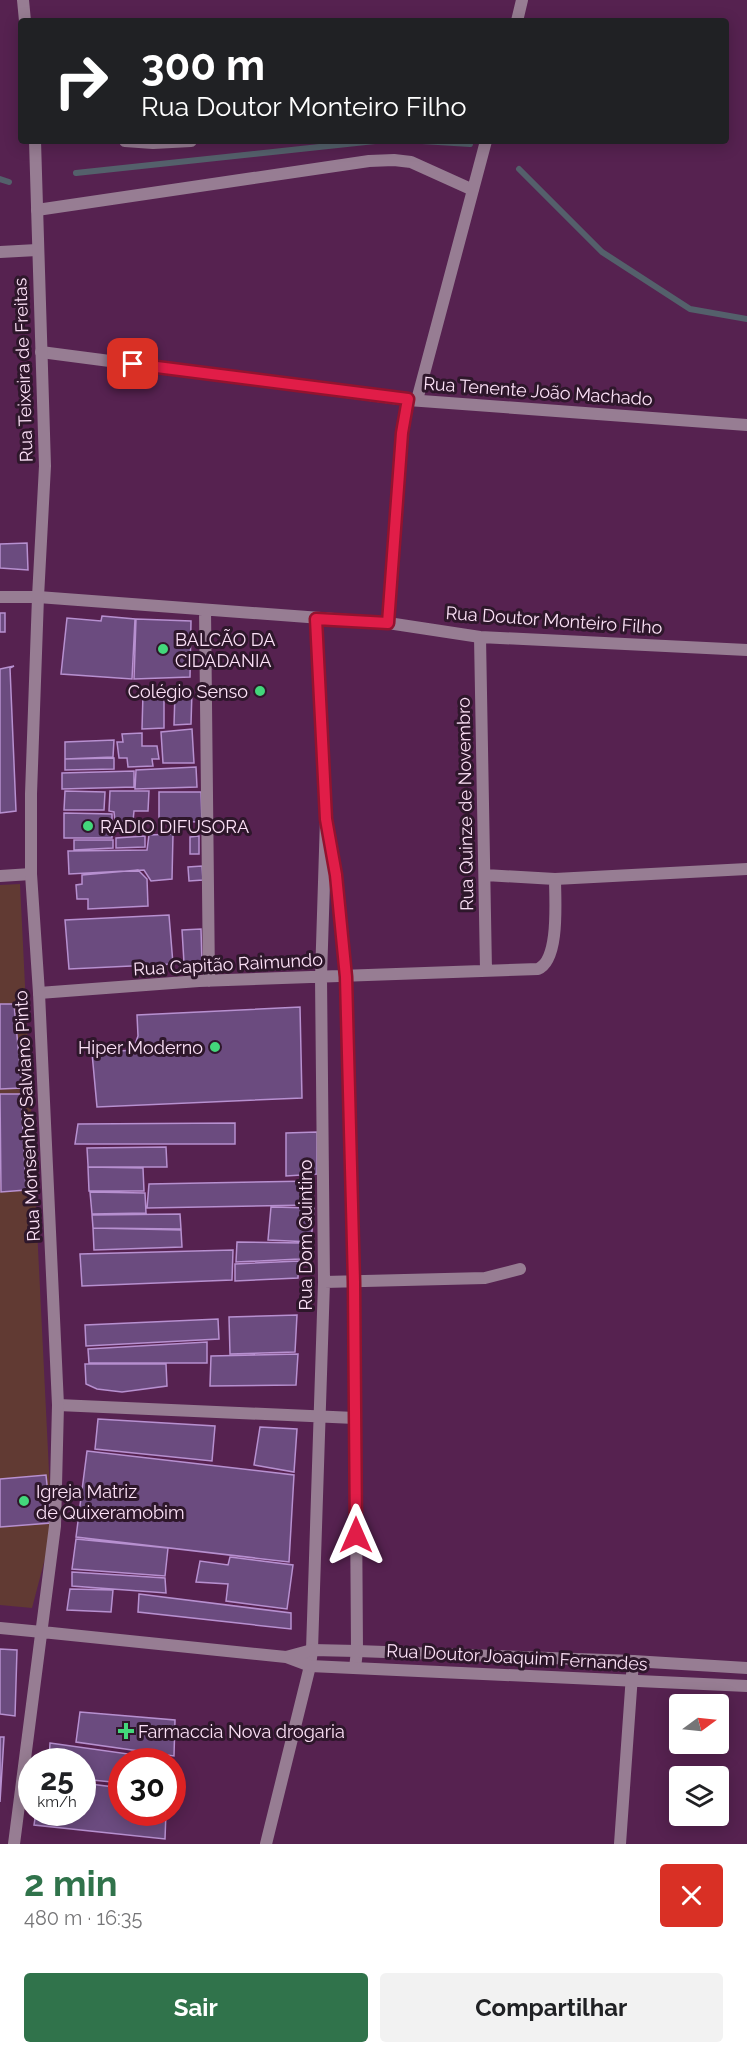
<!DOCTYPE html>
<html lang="pt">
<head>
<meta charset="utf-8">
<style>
	:root { --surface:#fff; --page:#f2f2f2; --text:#202124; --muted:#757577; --accent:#30734b }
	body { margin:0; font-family:Raleway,sans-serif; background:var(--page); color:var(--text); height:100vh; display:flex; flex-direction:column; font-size:22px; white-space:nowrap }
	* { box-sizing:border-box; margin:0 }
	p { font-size:20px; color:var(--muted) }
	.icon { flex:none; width:33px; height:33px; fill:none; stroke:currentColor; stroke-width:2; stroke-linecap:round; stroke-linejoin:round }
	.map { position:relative; height:1844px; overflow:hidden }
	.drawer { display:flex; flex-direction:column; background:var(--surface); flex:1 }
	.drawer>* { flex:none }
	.banner { position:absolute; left:18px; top:18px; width:711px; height:126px; border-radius:6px; box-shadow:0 3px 15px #0003; background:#202124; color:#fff; overflow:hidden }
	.needle { width:39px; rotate:75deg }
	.controls { position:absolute; left:669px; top:1694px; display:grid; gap:12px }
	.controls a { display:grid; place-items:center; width:60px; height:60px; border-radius:6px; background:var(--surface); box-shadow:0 3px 15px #0003; font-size:30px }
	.speed { position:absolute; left:18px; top:1748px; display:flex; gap:12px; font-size:30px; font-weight:700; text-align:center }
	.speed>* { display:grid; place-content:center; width:78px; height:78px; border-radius:50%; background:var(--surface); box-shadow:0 3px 15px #0003; line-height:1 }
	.speed small { font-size:15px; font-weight:400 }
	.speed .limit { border:9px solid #d22; background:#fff; color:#111 }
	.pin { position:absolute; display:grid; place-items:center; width:51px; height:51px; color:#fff; margin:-26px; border-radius:12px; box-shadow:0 3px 9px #0006 }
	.me { position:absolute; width:66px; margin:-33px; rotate:0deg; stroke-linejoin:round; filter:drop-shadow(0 0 4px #0008) }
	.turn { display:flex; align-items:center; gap:21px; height:126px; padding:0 24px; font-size:27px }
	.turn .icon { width:78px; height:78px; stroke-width:2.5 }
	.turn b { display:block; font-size:42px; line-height:51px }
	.round { display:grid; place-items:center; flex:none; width:63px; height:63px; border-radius:6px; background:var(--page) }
	.summary { display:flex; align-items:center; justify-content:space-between; height:102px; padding:0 24px }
	h1 { font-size:36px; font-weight:700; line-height:45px; color:var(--accent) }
	.button { display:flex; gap:12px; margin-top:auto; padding:12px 24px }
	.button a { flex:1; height:69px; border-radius:6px; background:var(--accent); color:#fff; font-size:24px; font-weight:700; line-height:69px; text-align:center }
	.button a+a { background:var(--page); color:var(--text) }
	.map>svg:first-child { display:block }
</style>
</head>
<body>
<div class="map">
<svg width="747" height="1844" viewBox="0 0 747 1844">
	<rect width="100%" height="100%" fill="#562250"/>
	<!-- green -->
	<path fill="#613a33" d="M20,884L52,1532L32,1608L0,1605V885Z"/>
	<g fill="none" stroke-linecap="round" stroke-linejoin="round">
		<!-- stream -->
		<path stroke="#54606b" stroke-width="6" d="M422,141L470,144
			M519,169L602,252L690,309L747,319
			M76,173L375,141
			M0,179L9,182"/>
	</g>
	<!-- building -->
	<path fill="#6b4b7f" stroke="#b790d0" stroke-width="1.5" d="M27,543L28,570L0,568V544Z
		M0,613H5V632H0Z
		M102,616L135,619L132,679L61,674L67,618L101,621Z
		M136,619L191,621L190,677L134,679Z
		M14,666L10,668L16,811L0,813V669Z
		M192,691L191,724L174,725L175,692Z
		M164,692V728L142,729L143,693Z
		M192,729L194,763H163L161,732Z
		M142,733V746H157L159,759H152L153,766L128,767L127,758H119L117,742H123L122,734Z
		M114,740L113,757L65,759V742Z
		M114,758V769L65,770V759Z
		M196,767L197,787L135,789L136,770Z
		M134,771V787L62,789V773Z
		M65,791L105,792L104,810H64Z
		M110,791H149L148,811H134L133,821H115L114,812L109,811Z
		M159,792H201L202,822L159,821Z
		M64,813L112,814V838H64Z
		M173,834L172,879L151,881L144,870L69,874L68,851L147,850L149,835Z
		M145,836V847L116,848V838Z
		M199,836V854H190V837Z
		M74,840H113V848L74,850Z
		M202,866L203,880L189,881L188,867Z
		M138,870L147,879L148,906L88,909V899H77L76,885L82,884V875Z
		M169,915L173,964L69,969L65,920Z
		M201,929L202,962L184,963L182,930Z
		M0,1004H14L22,1088L0,1089Z
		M300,1007L302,1098L97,1107L92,1053L133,1050L138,1036L137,1015Z
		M0,1094H21L26,1190L1,1192Z
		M235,1123V1144H75L78,1124Z
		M317,1132V1174L286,1176V1133Z
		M166,1147L167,1167H88V1165L87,1148Z
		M88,1167L143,1168L144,1191H89Z
		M312,1181L310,1205L147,1208L149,1184Z
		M90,1192L145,1193L146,1213L92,1214Z
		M271,1207L314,1208L311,1242L268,1240Z
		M180,1214L181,1229L93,1228L92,1215Z
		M93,1228L181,1230L182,1247L94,1250Z
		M237,1242L302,1243L300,1259L236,1262Z
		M233,1250L232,1280L82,1286L80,1254Z
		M299,1261L298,1278L235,1281V1264Z
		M297,1315L295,1352L230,1354L229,1317Z
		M218,1319L219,1339L86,1346L85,1325Z
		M207,1342V1363H89L88,1349Z
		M298,1354L296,1385L210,1386L211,1356Z
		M85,1364H166L167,1386L122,1392L97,1389L86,1384Z
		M98,1419L215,1426L212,1461L95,1449Z
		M260,1427L297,1429L294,1472L254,1465Z
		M87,1451L294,1475L289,1562L76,1537Z
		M46,1475L51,1523L0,1527V1479Z
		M76,1539L168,1548L165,1576L72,1569Z
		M230,1557L293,1565L287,1609L226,1601L228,1584L196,1582L200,1561L228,1565Z
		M72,1572L165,1578L166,1593L72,1586Z
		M70,1589L113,1590L111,1612L67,1610Z
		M139,1594L291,1613V1629L138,1612Z
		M0,1649L17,1650L15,1716L0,1714Z
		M80,1712L175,1720L174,1756L76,1742Z
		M0,1737H4L0,1802Z
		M50,1743L164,1759L163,1761H122V1783L82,1779V1761H49Z
		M82,1783L122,1788V1812H166L165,1839L34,1825L36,1812H82Z"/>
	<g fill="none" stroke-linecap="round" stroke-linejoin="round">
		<!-- minor -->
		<path stroke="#977d93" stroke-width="12" d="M517,21L522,0
			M125,141L153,143L191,141
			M37,210L369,161L394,160L411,162L473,190
			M0,252L37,250
			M41,352L408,400L747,425
			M417,400L486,141
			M0,597H38L388,623L480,637L747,650
			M205,610L209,981
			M388,623L402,433L408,400
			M480,637L486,970
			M330,844C350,947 348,1052 351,1156C355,1321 356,1486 357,1651L355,1668
			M485,875L555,879L747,869
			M0,876L31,874
			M39,993L199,981L538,969C560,960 555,899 555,879
			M324,1282L485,1278L520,1269
			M58,1405L355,1418
			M0,1628L42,1632
			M266,1844L310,1666L312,1650L324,1282L321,977L326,819L316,619
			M620,1844L633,1661"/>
		<!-- tertiary -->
		<path stroke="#977d93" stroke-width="12" d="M23,0L25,21
			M42,1632L286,1657L310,1666L747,1686
			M286,1657L312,1650L357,1651L633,1661L747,1668
			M14,1844L55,1526L58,1405L39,993L31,874V794L38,597L45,466L35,141"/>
	</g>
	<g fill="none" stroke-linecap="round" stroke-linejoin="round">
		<!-- route casing -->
		<g stroke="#92132f" stroke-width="15">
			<path id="route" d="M133,364L408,399L402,433L388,623L316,619L326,819L336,875L346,977L354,1282L356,1535"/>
		</g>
		<!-- route -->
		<use href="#route" stroke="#e11d48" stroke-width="10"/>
	</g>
	<!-- markers -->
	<g fill="#43d77b" stroke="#2e172b" stroke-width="2">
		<circle cx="163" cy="649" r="6"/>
		<circle cx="260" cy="691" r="6"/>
		<circle cx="88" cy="826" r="6"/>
		<circle cx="215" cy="1047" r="6"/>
		<circle cx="24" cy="1501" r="6"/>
		<path d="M123 1722h6v6h6v6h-6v6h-6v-6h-6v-6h6z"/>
	</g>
	<g text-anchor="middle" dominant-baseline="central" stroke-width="6" stroke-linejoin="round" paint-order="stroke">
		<!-- street labels -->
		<g font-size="18" fill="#fce1f7" stroke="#2e172b">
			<text transform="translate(23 370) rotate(-92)">Rua Teixeira de Freitas</text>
			<text transform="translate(538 391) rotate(4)">Rua Tenente João Machado</text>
			<text transform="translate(554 620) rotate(4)">Rua Doutor Monteiro Filho</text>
			<text transform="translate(465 804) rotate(-91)">Rua Quinze de Novembro</text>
			<text transform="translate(228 964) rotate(-3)">Rua Capitão Raimundo</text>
			<text transform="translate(27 1116) rotate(-93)">Rua Monsenhor Salviano Pinto</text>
			<text transform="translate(305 1235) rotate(-90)">Rua Dom Quintino</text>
			<text transform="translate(517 1657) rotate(3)">Rua Doutor Joaquim Fernandes</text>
		</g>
		<!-- poi labels -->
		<g font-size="18" fill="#fce1f7" stroke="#2e172b" text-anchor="start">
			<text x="175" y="639">BALCÃO DA<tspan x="175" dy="21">CIDADANIA</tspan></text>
			<text x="248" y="691" text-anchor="end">Colégio Senso</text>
			<text x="100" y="826">RADIO DIFUSORA</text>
			<text x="203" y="1047" text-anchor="end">Hiper Moderno</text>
			<text x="36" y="1491">Igreja Matriz<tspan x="36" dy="21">de Quixeramobim</tspan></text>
			<text x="138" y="1731">Farmaccia Nova drogaria</text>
		</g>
	</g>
</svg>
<div class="controls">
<a><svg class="needle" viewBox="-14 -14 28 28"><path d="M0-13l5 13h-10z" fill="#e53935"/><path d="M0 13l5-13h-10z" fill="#757577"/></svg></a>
<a><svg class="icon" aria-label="layers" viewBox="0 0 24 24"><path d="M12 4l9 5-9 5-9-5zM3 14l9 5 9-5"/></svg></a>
</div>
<div class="speed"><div>25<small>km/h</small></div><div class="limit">30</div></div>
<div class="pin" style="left:133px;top:364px;background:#d93025"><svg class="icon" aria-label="arrive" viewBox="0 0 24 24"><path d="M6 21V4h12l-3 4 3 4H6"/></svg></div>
<svg class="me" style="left:356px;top:1535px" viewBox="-20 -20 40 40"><path d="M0-17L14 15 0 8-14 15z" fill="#e11d48" stroke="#fff" stroke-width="4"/></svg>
<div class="banner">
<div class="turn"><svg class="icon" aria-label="right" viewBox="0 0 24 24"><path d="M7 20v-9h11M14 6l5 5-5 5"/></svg><div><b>300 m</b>Rua Doutor Monteiro Filho</div></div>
</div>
</div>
<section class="drawer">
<div class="summary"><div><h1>2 min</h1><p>480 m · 16:35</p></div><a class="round" style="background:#d93025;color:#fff"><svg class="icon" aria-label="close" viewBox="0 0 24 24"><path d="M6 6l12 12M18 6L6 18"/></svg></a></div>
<div class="button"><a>Sair</a><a>Compartilhar</a></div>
</section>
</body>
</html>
